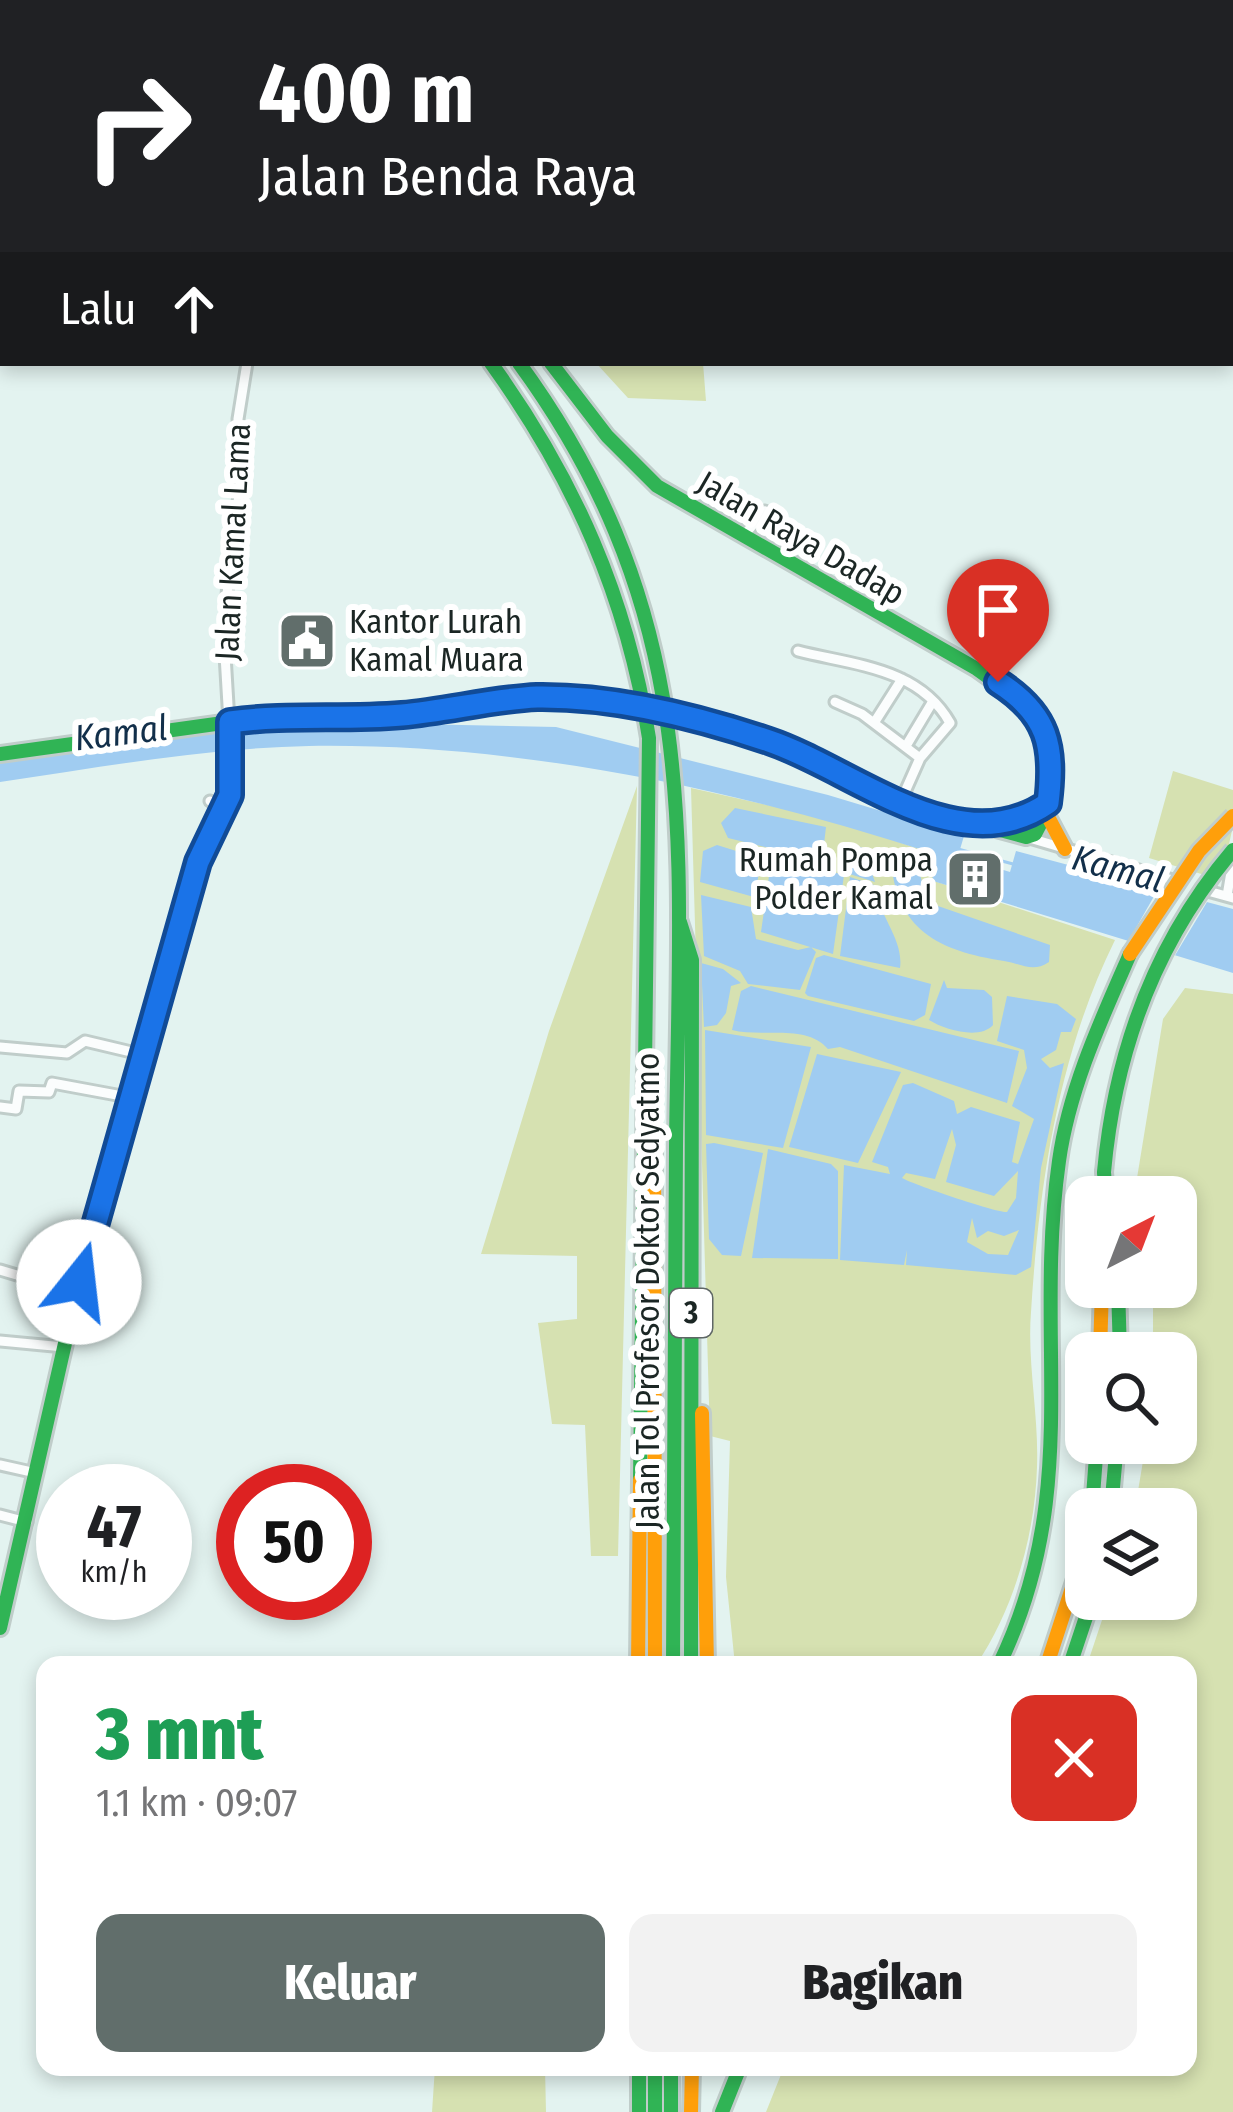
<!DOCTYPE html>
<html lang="id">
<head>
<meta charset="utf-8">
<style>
	:root { --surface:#fff; --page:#f2f2f2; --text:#202124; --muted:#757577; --accent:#616e6b }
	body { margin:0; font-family:"Fira Sans Condensed",sans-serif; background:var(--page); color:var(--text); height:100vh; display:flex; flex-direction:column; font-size:45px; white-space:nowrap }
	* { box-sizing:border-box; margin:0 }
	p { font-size:39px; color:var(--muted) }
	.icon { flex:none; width:66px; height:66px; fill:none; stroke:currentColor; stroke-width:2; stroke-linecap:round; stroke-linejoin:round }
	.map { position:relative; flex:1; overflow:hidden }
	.side { position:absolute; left:36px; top:1656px; width:1161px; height:420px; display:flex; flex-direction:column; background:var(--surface); border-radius:24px; box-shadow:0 6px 18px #0003 }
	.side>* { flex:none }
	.banner { position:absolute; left:0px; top:0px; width:1233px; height:366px; box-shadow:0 6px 18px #0003; background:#202124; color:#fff; overflow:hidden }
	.needle { width:78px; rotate:42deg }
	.controls { position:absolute; left:1065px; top:1176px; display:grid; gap:24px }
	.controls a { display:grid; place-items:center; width:132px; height:132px; border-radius:24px; background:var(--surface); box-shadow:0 6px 18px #0003; font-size:60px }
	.speed { position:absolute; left:36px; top:1464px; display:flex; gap:24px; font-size:60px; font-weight:700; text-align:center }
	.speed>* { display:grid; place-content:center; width:156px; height:156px; border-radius:50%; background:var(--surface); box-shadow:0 6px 18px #0003; line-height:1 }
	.speed small { font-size:30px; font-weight:400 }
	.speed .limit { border:18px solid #d22; background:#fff; color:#111 }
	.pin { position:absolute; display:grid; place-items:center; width:102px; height:102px; color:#fff; margin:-123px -51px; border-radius:50% 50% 50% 0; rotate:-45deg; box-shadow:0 0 12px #0007 }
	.pin .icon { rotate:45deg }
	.me { position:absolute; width:132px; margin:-66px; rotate:16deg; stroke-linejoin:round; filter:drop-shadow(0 0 9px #0008) }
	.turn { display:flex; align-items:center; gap:42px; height:252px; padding:0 60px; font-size:54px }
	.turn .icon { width:156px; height:156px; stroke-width:2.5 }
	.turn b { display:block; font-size:84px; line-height:102px }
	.then { display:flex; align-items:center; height:114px; padding:0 60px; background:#0003; gap:24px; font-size:45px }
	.round { display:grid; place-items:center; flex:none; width:126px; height:126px; border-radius:24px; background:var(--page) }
	.headline { display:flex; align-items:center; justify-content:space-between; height:204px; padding:0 60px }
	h1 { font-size:72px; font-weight:800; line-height:90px; color:#1e9e55 }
	.cta { display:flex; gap:24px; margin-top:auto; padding:24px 60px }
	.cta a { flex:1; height:138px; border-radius:24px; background:var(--accent); color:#fff; font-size:48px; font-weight:800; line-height:138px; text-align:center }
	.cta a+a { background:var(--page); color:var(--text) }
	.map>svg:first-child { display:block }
</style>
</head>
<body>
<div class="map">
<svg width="1233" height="2112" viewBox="0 0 1233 2112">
	<rect width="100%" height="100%" fill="#e3f3f0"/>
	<!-- green -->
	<path fill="#d6e1b1" d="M452,0H757V3H453Z
		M596,363H703L706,401L628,398Z
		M1173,771L1233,790V826L1221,880L1149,858Z
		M637,786L618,1556H591L585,1425L552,1424L538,1323L577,1319V1256L481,1254L549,1031Z
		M691,788L822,817L929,852L934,881L1115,940C1058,1055 1039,1185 1031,1312C1027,1363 1039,1415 1037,1467C1035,1535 1014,1609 976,1665H735L726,1577L730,1441L710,1436Z
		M1185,988L1233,994V2112H766L784,2067H1188V1665H1087L1109,1599H1176V1509H1135L1146,1443H1176V1353H1153V1287H1176V1197H1140L1137,1178L1163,1019Z
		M435,2067H545L546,2112H432Z"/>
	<!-- water -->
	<path fill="#a0ccf1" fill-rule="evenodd" d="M316,722L556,727L828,795L964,836L958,856L1010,872L1016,851L1233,909V973L933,881L929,852C732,788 517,743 309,746C206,748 102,767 0,782V760L157,737Z
		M735,808L826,827L822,861L728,838L721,823Z
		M846,842L863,848L875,882L840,871L839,851Z
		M717,845L762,859L754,897L700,882L703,851Z
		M772,855L844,875L833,954L761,932Z
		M891,858L917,865L926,895L938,906L1050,945L1049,962C1033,973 1022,964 1004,961C939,951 895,930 891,858Z
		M850,877L874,885C879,916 904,940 900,968L840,956Z
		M701,895L751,907L756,939L798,950L811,947L816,952L800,990L748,984L740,971L704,956Z
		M824,955L931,984L925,1015L914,1021L808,996L805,993L816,958Z
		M701,963L723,969L741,983L731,986L726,1013L717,1025L704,1027Z
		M944,980L947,988L984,990L992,997L993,1025C980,1040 945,1030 929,1020Z
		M751,986L1019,1051L1007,1103L840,1047L828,1049C806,1023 762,1038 732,1030L741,991Z
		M1007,996L1057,1004L1076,1019L1071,1032H1061L1056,1050L1041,1059L1050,1068L1064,1063L1041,1168L1031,1267L1016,1275L906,1265L907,1250L904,1265L840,1260L844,1165L890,1174L888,1167L872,1162L903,1085L913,1083L954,1101L957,1114L971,1107L1020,1122L1012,1162L1018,1164L1034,1119L1012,1106L1027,1068L1024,1050L997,1041ZM952,1129L956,1145L946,1182L994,1196L1018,1171L1016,1198L1007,1212C997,1213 912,1184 902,1178L906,1173L935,1179ZM972,1218L977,1238L988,1231L1004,1236L1019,1230L1008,1255L988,1254L967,1242Z
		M705,1030L811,1047L783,1148L706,1135Z
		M817,1054L901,1072L858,1163L789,1147Z
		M714,1143L763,1153L741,1256L722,1255L709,1239L706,1144Z
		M768,1149L831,1164L838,1171V1259L752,1258Z"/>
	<!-- pier -->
	<path fill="#e3f3f0" d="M1161,884L1210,897L1171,962L1124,949Z"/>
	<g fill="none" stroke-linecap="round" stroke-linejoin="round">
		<!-- stream -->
		<path stroke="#a0ccf1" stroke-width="3" d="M958,849L1013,864"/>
		<!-- street casing -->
		<g stroke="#c0cdca" stroke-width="15">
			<path id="street" d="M447,0V3
				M0,53L3,54
				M745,534L765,511L796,536
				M798,651C852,665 919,667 950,723L920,758
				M835,702L862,714L920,758L900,803
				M229,722L224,638L231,540L241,485L238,419L247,363
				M874,723L902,679
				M906,746L933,701
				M210,801L226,810
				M1026,837L1176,881
				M1204,890L1233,898
				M1227,896L1233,860
				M0,1047L67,1053L85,1041L144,1055
				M0,1107L16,1109L19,1091L49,1092L52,1083L133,1098
				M0,1270L37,1281L79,1282
				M0,1341L64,1347
				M0,1465L36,1473
				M0,1515L27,1522"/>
		</g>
		<!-- fast casing -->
		<g stroke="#c0cdca" stroke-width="20">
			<path id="fast" d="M201,0L202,3
				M0,74H3
				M0,98L3,99
				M491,363C574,478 627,597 649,738L640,1480
				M519,363C707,620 679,847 676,1147C675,1319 674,1492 673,1665
				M551,363L607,436L657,486L977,669L1037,712L1053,754L1046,813L1035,834L1026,837L900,803L792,750L723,727
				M0,754L266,717L397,715L531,698L603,702
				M680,922L692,960L691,1665
				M1104,1172L1106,1197
				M1118,1287L1120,1353
				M1092,1509L1097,1443
				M1111,1509L1117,1443
				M0,1628L79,1282L198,862L231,795L229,722
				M999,1665C1084,1489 1033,1343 1059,1161C1069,1089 1101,1020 1130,954
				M1070,1665L1092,1599
				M639,2067V2112
				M655,2067V2112
				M671,2067V2112
				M722,2112L740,2067"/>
		</g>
		<!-- slow casing -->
		<g stroke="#c0cdca" stroke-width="20">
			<path id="slow" d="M1046,813L1065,849
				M984,823L1023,817L1048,803
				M654,1130L655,1665
				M1100,1353L1102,1287
				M702,1413L707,1665
				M638,1665L640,1480
				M1047,1665L1086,1545
				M691,2112L692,2067"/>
		</g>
		<!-- street -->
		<use href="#street" stroke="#fbfdfd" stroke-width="9"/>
		<!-- fast -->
		<use href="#fast" stroke="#30b455" stroke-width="14"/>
		<!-- slow -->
		<use href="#slow" stroke="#ff9f0a" stroke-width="14"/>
		<!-- fast-bridge casing -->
		<g stroke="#c0cdca" stroke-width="20" stroke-linecap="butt">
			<path id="fast-bridge" d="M603,702L723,727
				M1104,1172C1115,1051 1154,943 1233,850"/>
		</g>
		<!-- slow-bridge casing -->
		<g stroke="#c0cdca" stroke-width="20" stroke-linecap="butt">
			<path id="slow-bridge" d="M1130,954L1199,851L1233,816"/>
		</g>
		<!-- fast-bridge -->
		<use href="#fast-bridge" stroke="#30b455" stroke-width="14"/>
		<!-- slow-bridge -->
		<use href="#slow-bridge" stroke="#ff9f0a" stroke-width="14"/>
	</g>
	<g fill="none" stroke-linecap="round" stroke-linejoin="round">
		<!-- route casing -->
		<g stroke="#114b97" stroke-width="30">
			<path id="route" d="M79,1282L198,862L230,795V722C287,714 344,720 402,715C447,711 493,699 537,697C612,696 698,717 769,741C853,769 959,865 1048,803C1055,746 1048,714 998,682"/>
		</g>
		<!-- route -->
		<use href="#route" stroke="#1a73e8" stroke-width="21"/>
	</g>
	<!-- icons -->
	<defs>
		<g id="civic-square" transform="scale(3)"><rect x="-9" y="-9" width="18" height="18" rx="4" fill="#616e6b" stroke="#fff"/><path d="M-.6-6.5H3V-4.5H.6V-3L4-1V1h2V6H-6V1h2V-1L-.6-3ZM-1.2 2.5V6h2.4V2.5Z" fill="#fff"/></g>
		<g id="building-square" transform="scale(3)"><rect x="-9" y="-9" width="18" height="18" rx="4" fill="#616e6b" stroke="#fff"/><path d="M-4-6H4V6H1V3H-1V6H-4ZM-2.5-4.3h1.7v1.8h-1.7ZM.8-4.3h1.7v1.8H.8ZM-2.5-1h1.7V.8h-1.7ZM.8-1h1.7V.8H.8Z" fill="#fff"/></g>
	</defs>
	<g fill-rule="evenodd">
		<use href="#civic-square" x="307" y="641"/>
		<use href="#building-square" x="975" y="879"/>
	</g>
	<g text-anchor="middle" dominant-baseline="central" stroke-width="12" stroke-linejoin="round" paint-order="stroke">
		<!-- shield labels -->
		<rect fill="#fff" stroke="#5f6766" stroke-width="3" x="670" y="1289" width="42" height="48" rx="9"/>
		<g font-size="30" font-weight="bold" fill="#1b2624">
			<text x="691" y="1313">3</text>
		</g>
		<!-- street labels -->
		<g font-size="33" fill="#1b2624" stroke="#fff">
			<text transform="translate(801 538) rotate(30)">Jalan Raya Dadap</text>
			<text transform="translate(233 542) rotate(-87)">Jalan Kamal Lama</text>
			<text transform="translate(648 1291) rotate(-90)">Jalan Tol Profesor Doktor Sedyatmo</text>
		</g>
		<!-- poi labels -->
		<g font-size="33" fill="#1b2624" stroke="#fff" text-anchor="start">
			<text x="349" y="622">Kantor Lurah<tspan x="349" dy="38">Kamal Muara</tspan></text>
			<text x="933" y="860" text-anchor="end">Rumah Pompa<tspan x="933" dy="38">Polder Kamal</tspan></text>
		</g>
		<!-- water labels -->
		<g font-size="36" font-style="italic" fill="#122f4a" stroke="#fff">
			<text transform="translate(121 733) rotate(-7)">Kamal</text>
			<text transform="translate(1118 869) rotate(15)">Kamal</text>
		</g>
	</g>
</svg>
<div class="controls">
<a><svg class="needle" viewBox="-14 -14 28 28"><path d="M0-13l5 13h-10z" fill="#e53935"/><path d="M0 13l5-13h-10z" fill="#757577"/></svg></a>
<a><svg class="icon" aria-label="search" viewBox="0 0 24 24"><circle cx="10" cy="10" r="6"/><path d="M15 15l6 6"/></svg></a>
<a><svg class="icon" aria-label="layers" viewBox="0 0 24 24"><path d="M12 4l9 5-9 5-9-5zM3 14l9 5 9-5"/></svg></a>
</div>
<div class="speed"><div>47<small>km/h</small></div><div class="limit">50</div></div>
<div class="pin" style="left:998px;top:682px;background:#d93025"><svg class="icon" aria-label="arrive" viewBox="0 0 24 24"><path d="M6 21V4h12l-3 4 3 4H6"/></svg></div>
<svg class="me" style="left:79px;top:1282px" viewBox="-20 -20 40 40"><circle r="19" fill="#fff"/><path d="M0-13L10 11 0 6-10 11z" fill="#1a73e8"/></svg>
<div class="banner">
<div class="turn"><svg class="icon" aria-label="right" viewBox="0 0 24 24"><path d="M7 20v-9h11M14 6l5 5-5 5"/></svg><div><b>400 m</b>Jalan Benda Raya</div></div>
<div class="then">Lalu<svg class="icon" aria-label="ahead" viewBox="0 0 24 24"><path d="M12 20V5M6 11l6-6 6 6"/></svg></div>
</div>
<section class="side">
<div class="headline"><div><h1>3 mnt</h1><p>1.1 km · 09:07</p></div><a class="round" style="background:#d93025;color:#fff"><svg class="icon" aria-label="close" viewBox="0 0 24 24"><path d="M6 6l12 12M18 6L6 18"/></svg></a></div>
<div class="cta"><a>Keluar</a><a>Bagikan</a></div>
</section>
</div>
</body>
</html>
